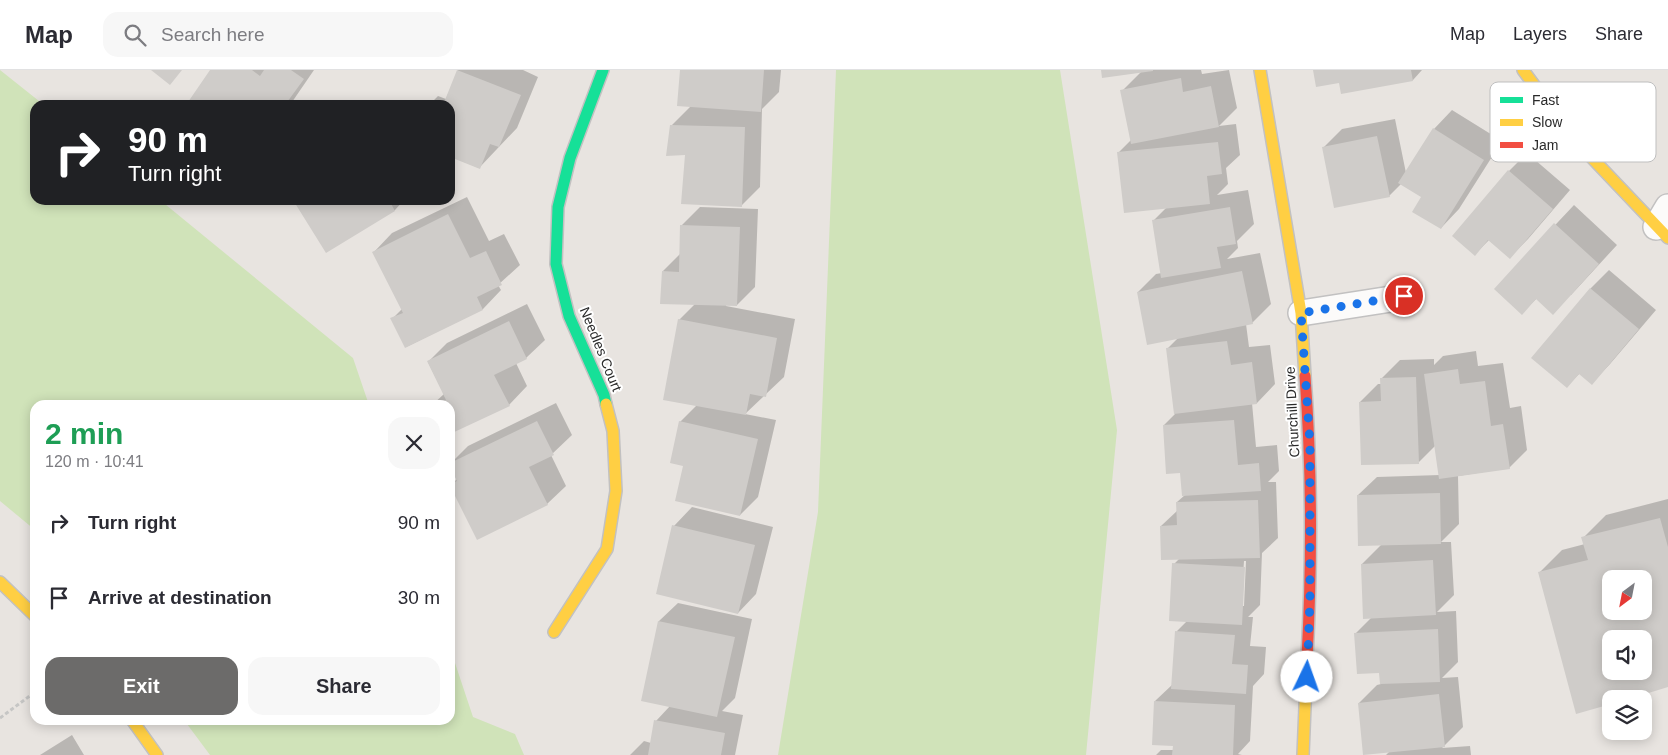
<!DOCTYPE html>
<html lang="en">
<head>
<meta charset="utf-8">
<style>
	:root { --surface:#fff; --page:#f7f7f7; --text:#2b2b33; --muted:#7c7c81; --line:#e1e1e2; --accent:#6c6b6a }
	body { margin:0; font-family:Arial,sans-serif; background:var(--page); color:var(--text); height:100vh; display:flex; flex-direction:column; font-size:19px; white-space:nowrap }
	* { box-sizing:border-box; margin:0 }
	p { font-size:16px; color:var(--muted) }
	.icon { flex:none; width:28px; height:28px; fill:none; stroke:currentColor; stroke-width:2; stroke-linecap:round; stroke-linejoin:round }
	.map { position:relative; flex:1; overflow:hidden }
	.sheet { position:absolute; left:30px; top:330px; width:425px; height:325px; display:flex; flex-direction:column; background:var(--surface); border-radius:15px; box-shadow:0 2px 12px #0003 }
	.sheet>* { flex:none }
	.banner { position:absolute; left:30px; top:30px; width:425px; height:105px; border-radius:15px; box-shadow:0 2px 12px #0003; background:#202124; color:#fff; overflow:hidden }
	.needle { width:32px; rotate:212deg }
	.fabs { position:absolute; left:1602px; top:500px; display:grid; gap:10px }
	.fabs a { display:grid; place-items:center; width:50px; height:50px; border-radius:10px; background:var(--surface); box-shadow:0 2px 12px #0003; font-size:25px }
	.pin { position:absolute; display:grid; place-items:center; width:42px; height:42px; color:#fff; margin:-21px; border:2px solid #fff; border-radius:50%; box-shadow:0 1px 5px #0007 }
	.me { position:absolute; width:55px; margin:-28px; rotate:3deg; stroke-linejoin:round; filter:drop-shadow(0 0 4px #0008) }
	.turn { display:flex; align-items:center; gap:18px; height:105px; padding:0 15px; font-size:22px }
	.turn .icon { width:65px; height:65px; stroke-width:2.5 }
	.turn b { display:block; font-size:35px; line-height:42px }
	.round { display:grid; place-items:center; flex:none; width:52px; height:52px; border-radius:15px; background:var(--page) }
	.headline { display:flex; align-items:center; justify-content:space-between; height:85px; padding:0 15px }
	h1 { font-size:30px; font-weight:700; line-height:38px; color:#1e9e55 }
	.action { display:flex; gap:10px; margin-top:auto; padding:10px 15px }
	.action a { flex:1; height:58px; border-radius:15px; background:var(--accent); color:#fff; font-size:20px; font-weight:700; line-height:58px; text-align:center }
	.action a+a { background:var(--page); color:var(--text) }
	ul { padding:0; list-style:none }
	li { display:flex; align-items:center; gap:15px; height:75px; padding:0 15px }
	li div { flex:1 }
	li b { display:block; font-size:19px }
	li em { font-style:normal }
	header { display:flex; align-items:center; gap:30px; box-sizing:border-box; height:70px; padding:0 25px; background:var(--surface); border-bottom:1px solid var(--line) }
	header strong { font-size:24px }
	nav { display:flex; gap:28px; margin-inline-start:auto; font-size:18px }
	.search { width:350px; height:45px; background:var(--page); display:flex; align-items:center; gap:12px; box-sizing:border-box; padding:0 18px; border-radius:15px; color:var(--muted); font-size:19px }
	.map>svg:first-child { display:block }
</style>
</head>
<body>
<header>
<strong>Map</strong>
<div class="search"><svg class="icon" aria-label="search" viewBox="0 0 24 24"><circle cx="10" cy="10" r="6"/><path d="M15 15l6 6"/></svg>Search here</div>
<nav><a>Map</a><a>Layers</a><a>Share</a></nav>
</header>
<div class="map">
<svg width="1668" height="685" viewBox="0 0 1668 685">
	<rect width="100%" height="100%" fill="#e8e4e0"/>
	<!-- grass -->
	<path fill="#d0e3b9" d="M0,0L44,35H35V130H160L353,288L369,335H35V460L0,431Z
		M836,0H1060L1117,360L1086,685H778L818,442Z
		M450,578L473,647L515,664L524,685H210L184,650H450Z"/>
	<!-- shadow -->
	<path fill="#0003" fill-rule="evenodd" d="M211,0H314L290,35H187Z
		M458,0H523L538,7L517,58L479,98L450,86V35H429L438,26L446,29Z
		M681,0H781L779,22L762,39L760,117L741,136L686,83L672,55L692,35Z
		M1102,0H1201L1202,4L1229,0L1237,38L1219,56L1236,54L1240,85L1226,98L1228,114L1217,125L1248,120L1254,154L1237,171L1238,178L1227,189L1260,183L1271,234L1252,253L1246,254L1249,277L1270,275L1275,314L1257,333H1252L1256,377L1277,375L1279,401L1268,412H1276L1278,468L1262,483L1260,535L1248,547H1253L1250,576L1266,577L1264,604L1253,616L1250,671L1238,684L1242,685H1156L1161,680H1174V675L1155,631L1173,614L1177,561L1188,550L1174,494L1179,489L1161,456L1178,440L1177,432L1185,425L1181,402L1164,355L1175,344L1167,279L1178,268L1138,222L1156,204L1162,203L1153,151L1167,137L1118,83L1132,69L1122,21L1141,2ZM1244,491H1246L1244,536H1241Z
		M1314,0H1422L1413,10L1340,12Z
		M1452,40L1502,71L1459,139L1441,158L1423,127L1401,114L1389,126L1323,78L1342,59L1395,49L1406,103L1434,59Z
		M1527,83L1570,120L1528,169L1510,187L1489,170L1475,184L1509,101Z
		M467,127L489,171L504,164L520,195L498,215L501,220L483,239L406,277L392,249L402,239L374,182L392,163Z
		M295,130H404L395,140L326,181Z
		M1574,135L1617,175L1571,225L1537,228L1522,243L1495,219Z
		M700,137L758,139L755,217L737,235H726V236L795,249L784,307L745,344L776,350L758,427L740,445L685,395L680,352L697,335L679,250L695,234L663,201L680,184L681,156Z
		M1609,200L1656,240L1610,294L1592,313L1580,303L1567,316L1533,288L1591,218Z
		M527,234L545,270L526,288L516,293L527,316L509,335L450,363V335H432L444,324L428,292L447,273Z
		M1476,281L1478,296L1503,293L1510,338L1521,336L1527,380L1509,398L1458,406L1459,454L1441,472H1451L1454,525L1437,542L1456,541L1458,592L1442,608L1458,607L1463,657L1442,678L1470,676L1471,685H1386L1390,681L1359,633L1377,615L1381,614L1380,602L1356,563L1372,547L1362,494L1382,474L1358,425L1377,407L1440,405L1436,375L1419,392L1360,332L1378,314H1382L1381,309L1400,290L1434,289V295L1443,286Z
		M556,333L572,365L551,385L566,416L547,434L451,415L457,409L450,394L468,376Z
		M1668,429V616L1611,629V633L1577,642L1539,503L1562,480L1585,474L1583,468L1606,445ZM1611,509H1644V541H1611ZM1611,569H1644V601H1611Z
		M692,437L773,457L756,524L738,543L674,456Z
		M678,533L752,549L735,628L722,641L743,645L735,685H630L644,671L651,673L656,651L670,636L642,630L659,551Z
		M72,665L84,685H40Z"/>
	<!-- building -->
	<path fill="#cfccc9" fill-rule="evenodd" d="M151,0H182L170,15Z
		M210,0H252L260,6L264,0H291L304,9L285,35H186Z
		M457,0L521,25L499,77L490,74L480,99L450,87V35H443Z
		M680,0H764L761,42L677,36Z
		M1101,0H1153V1L1102,8Z
		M1313,0H1411L1413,11L1341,24L1339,13L1316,17Z
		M1181,8L1183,22L1211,16L1219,57L1131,74L1120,20Z
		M670,55L745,57L742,137L681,134L685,85L666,86Z
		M1433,58L1484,90L1441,159L1412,142L1421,127L1398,113Z
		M1377,66L1390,127L1334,138L1322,77Z
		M1218,72L1222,104L1207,106L1210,134L1124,143L1117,82Z
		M1508,100L1553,139L1510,189L1488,170L1475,186L1452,166Z
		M293,130H389L395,141L326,183Z
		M1230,137L1236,174L1217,177L1221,198L1161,208L1152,150Z
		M448,144L470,188L486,181L502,215L477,227L483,240L405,278L390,248L403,243L372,182Z
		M1554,153L1599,194L1553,245L1536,229L1522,245L1494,219Z
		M680,155L740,157L737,236L660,234L662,201L679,202Z
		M1242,201L1253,254L1147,275L1137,222Z
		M1590,218L1639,259L1592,315L1579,304L1567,318L1531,288Z
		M678,249L777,268L766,327L750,324L746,345L663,330Z
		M509,251L527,289L494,305L510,336L450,364V335H436L446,330L427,291Z
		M1227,271L1231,295L1252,292L1257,334L1174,344L1166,278Z
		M1458,299L1460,314L1485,311L1491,356L1503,354L1510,399L1439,409L1424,304Z
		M1416,307L1419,394L1361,395L1359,332L1381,331L1380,308Z
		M1234,350L1238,395L1259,393L1261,421L1182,426L1180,403L1166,404L1163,355Z
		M537,351L554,385L529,397L548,435L477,470L450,416V414L457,411L450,397V393Z
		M679,351L758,369L740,446L675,431L683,396L670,393Z
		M1440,423L1441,474L1358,476L1357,425Z
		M1258,430L1260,488L1161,490L1160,456L1177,455L1176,432Z
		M1660,448L1668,477V617L1629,629H1611V634L1576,644L1538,502L1588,490L1581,467ZM1611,509H1644V541H1611ZM1611,569H1644V601H1611Z
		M672,455L755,475L738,544L656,524Z
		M1433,490L1436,545L1363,549L1361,494Z
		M1172,493L1245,497L1242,555L1169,551Z
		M658,551L735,567L717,647L641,631Z
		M1438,559L1440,612L1380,614L1379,603L1357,604L1354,563Z
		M1175,561L1235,565L1232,594L1248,595L1246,624L1171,619Z
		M1439,624L1445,677L1363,685L1358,633Z
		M1154,631L1235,635L1233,685H1172L1173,676L1152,675Z
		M654,650L725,663L721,685H648Z"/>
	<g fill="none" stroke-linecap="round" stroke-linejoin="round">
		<!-- street casing -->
		<g stroke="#c2c1c1" stroke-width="28">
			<path id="street" d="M1656,157L1668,137
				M1301,243L1404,227"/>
		</g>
		<!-- fast casing -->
		<g stroke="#c2c1c1" stroke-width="14">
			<path id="fast" d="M603,0L570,88L558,137L556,194L569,246L604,325L606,334"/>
		</g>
		<!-- slow casing -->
		<g stroke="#c2c1c1" stroke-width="14">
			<path id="slow" d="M1260,0L1301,243L1305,306
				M1523,0L1573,68L1668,168
				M0,512L35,546
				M554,562L607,479L616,421L613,361L606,334
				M132,650L157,685
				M1303,685L1307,588"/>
		</g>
		<!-- jam casing -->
		<g stroke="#c2c1c1" stroke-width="14">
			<path id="jam" d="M1305,306C1312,400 1312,494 1307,588"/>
		</g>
		<!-- path -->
		<path stroke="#c6c6c5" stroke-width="3" stroke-dasharray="4 2.5" stroke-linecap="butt" d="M0,648L35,622"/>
		<!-- street -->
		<use href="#street" stroke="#fcfbfa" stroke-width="25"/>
		<!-- fast -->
		<use href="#fast" stroke="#16e098" stroke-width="11"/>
		<!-- slow -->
		<use href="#slow" stroke="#ffcf43" stroke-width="11"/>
		<!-- jam -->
		<use href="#jam" stroke="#f24e42" stroke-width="11"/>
	</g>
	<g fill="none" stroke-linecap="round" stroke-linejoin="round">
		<!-- route -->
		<path stroke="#1a73e8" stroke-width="9" stroke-dasharray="0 16.2" d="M1307,607L1310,529V374L1301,243L1404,226"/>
	</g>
	<g text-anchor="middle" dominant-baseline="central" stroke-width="4" stroke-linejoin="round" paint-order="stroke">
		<!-- street labels -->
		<g font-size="14" fill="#2a2a2a" stroke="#fff">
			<text transform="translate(601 279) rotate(68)">Needles Court</text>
			<text transform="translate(1292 342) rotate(-93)">Churchill Drive</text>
		</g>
	</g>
	<!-- legend -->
	<rect x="1490" y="12" width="166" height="80" rx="8" fill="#fff" stroke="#bfbfbf" stroke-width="1"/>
	<rect x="1500" y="27" width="23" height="6" fill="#16e098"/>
	<rect x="1500" y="49" width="23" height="7" fill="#ffcf43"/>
	<rect x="1500" y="72" width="23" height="6" fill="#f24e42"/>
	<g font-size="14" fill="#2a2a2a">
		<text x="1532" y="35">Fast</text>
		<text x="1532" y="57">Slow</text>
		<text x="1532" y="80">Jam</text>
	</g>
</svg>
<div class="fabs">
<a><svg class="needle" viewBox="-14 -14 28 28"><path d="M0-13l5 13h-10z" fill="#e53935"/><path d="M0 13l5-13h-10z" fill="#7c7c81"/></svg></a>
<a><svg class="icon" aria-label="sound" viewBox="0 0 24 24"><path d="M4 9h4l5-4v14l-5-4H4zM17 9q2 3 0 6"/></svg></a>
<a><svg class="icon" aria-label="layers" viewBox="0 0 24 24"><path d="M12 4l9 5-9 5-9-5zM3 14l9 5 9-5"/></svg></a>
</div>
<div class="pin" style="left:1404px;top:226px;background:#d93025"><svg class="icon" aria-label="arrive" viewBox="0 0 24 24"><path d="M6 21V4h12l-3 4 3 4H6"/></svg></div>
<svg class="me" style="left:1307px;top:607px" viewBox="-20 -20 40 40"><circle r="19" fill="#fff"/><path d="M0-13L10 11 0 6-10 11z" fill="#1a73e8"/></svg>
<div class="banner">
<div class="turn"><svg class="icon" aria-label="right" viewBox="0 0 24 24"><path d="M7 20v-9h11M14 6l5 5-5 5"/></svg><div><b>90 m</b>Turn right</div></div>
</div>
<section class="sheet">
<div class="headline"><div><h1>2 min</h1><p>120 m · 10:41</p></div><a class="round"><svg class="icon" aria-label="close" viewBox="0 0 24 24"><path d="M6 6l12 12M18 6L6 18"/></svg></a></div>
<ul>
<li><svg class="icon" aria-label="right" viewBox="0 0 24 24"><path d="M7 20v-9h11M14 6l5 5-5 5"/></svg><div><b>Turn right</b></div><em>90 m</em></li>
<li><svg class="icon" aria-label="arrive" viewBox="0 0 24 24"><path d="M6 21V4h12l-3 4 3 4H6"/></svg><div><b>Arrive at destination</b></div><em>30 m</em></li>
</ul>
<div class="action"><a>Exit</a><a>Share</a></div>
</section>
</div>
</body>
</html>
